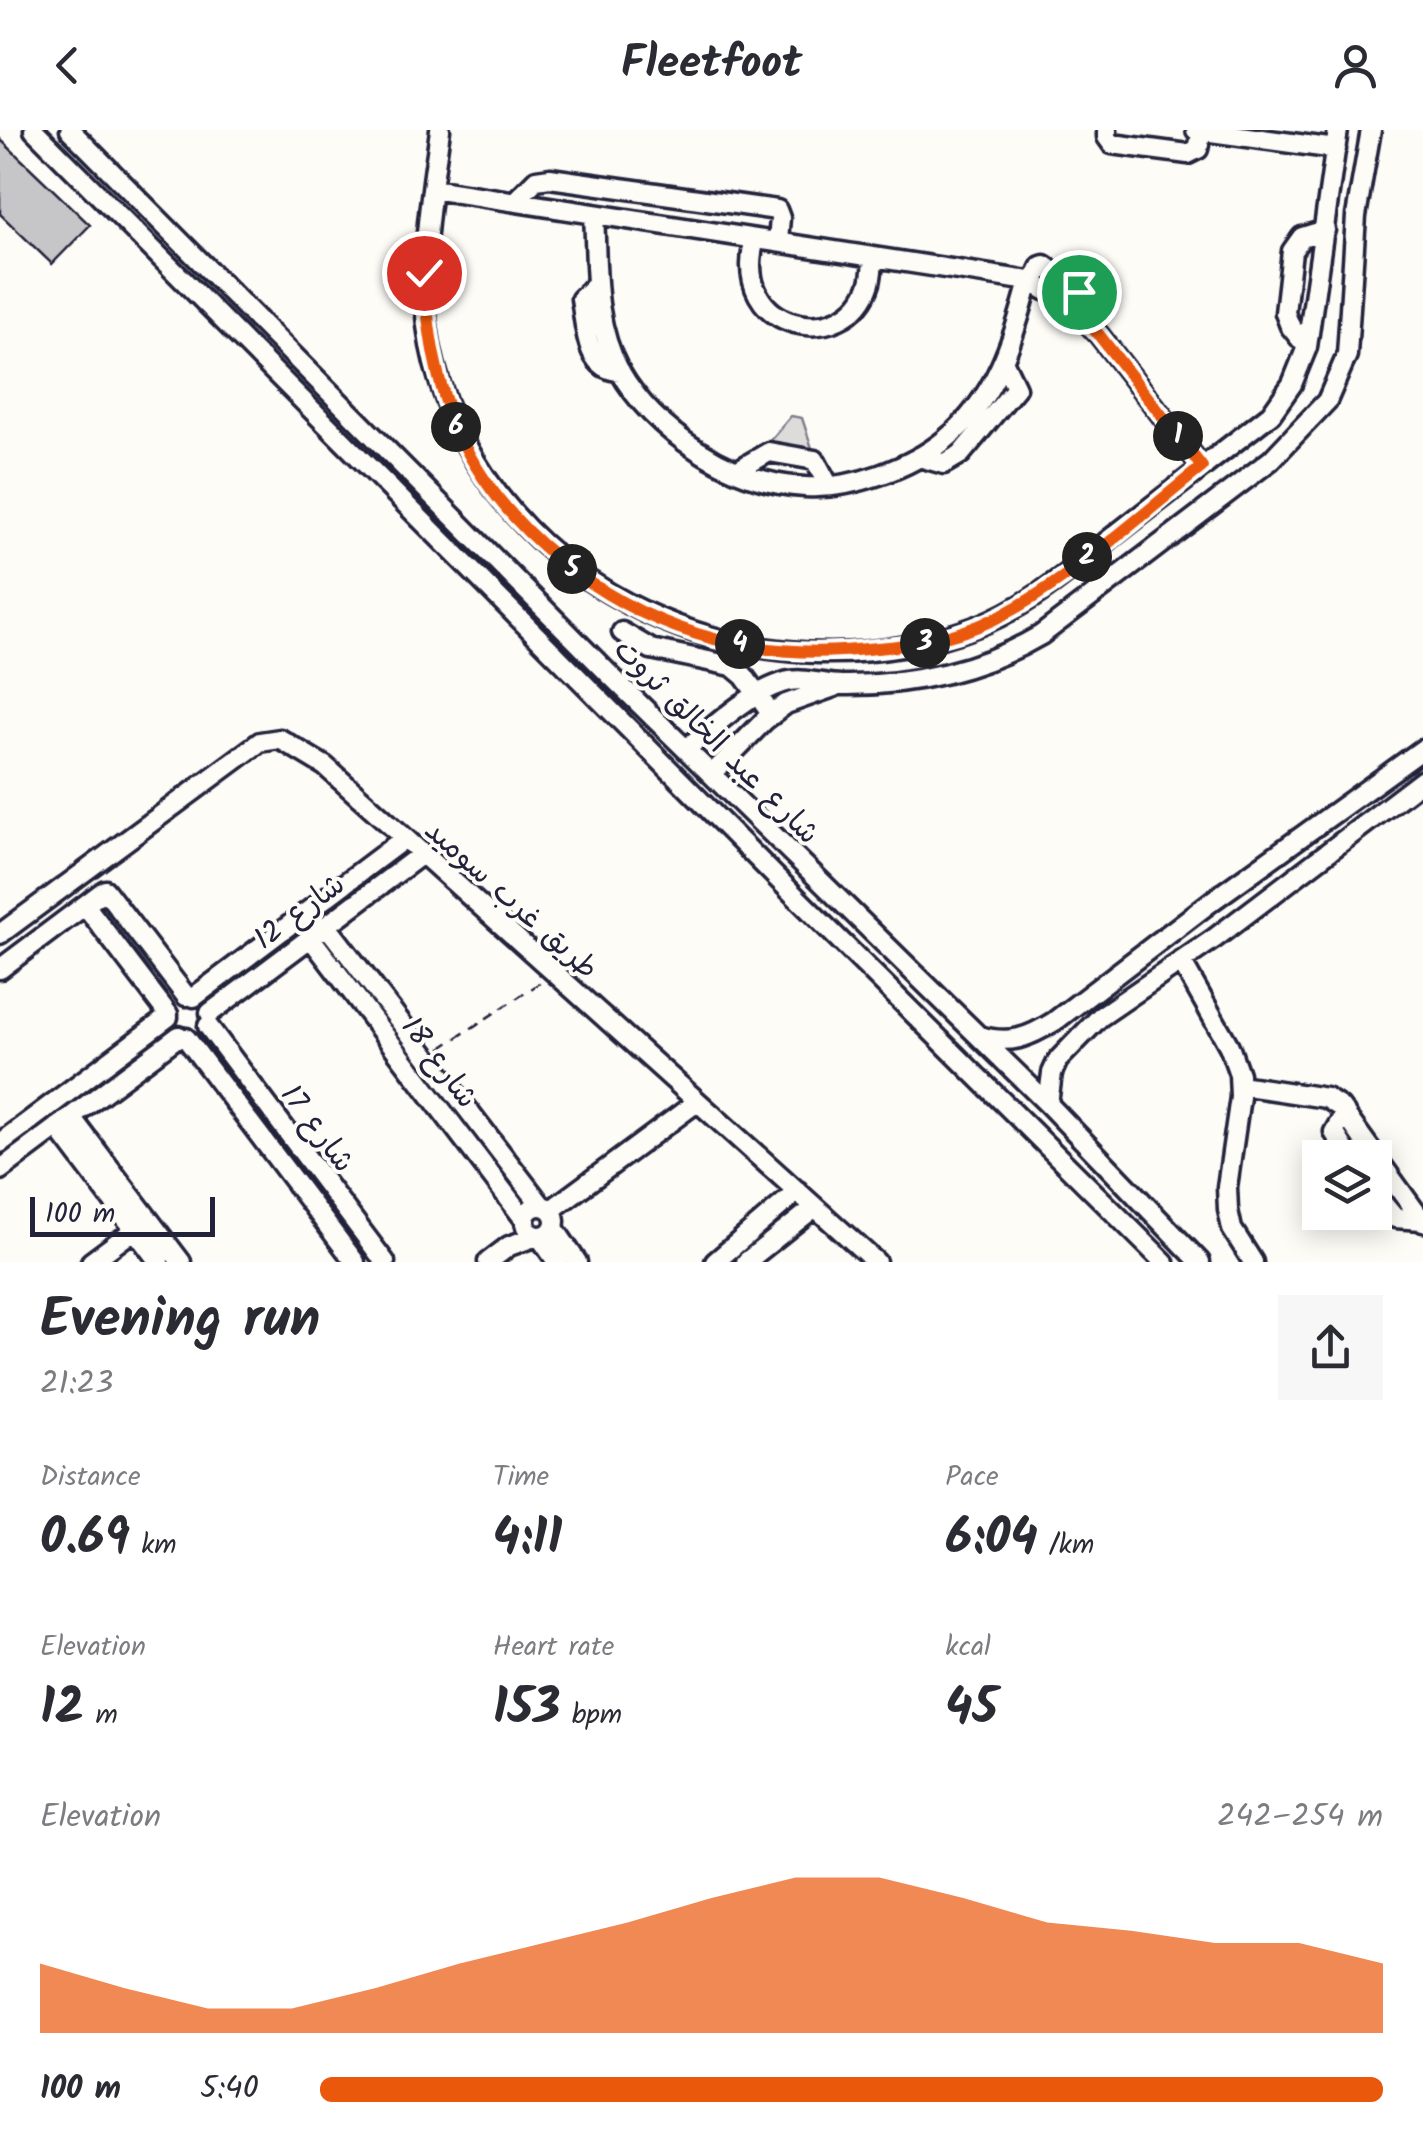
<!DOCTYPE html>
<html lang="en">
<head>
<meta charset="utf-8">
<style>
	body { margin:0; font-family:Kalam,"Playpen Sans Arabic",sans-serif; background:#f7f7f7; color:#2b2b33; height:100vh; display:flex; flex-direction:column; font-size:38px; white-space:nowrap }
	* { box-sizing:border-box; margin:0 }
	p { font-size:32px; color:#7c7c81 }
	.icon { flex:none; width:55px; height:55px; fill:none; stroke:currentColor; stroke-width:2; stroke-linecap:round; stroke-linejoin:round }
	.map { position:relative; height:1132px; overflow:hidden }
	.side { display:flex; flex-direction:column; background:#fff; flex:1 }
	.side>* { flex:none }
	.buttons { position:absolute; left:1302px; top:1010px; display:grid; gap:20px }
	.buttons a { display:grid; place-items:center; width:90px; height:90px; border-radius:0px; background:#fff; box-shadow:0 5px 25px #0003; font-size:50px }
	.scale { position:absolute; left:30px; bottom:25px; width:185px; box-sizing:border-box; padding-left:10px; border:5px solid #22223b; border-top:0; font-size:28px; line-height:35px; white-space:nowrap; color:#22223b; -webkit-text-stroke:8px #fdfcf7; paint-order:stroke }
	.pin { position:absolute; display:grid; place-items:center; width:85px; height:85px; color:#fff; margin:-42px; border:5px solid #fff; border-radius:50%; box-shadow:0 2px 10px #0007 }
	.km { position:absolute; width:50px; height:50px; margin:-25px; border-radius:50%; background:#222; color:#fff; font-size:28px; line-height:50px; text-align:center }
	.round { display:grid; place-items:center; flex:none; width:105px; height:105px; border-radius:0px; background:#f7f7f7 }
	.overview { display:flex; align-items:center; justify-content:space-between; height:170px; padding:0 40px }
	h1 { font-size:55px; font-weight:700; line-height:75px }
	.metrics { display:grid; grid-template-columns:repeat(3,1fr); gap:15px; height:170px; padding:10px 40px }
	.metrics div { display:grid; align-content:center }
	.metrics b { font-size:50px; font-weight:700 }
	.metrics small { font-size:28px; font-weight:400 }
	.metrics p { font-size:28px }
	.chart { height:280px; padding:20px 40px }
	.chart p { display:flex; justify-content:space-between }
	.chart svg { width:100%; height:180px; margin-top:10px; fill:#ea580c; opacity:.7 }
	ul { padding:0 40px; list-style:none; font-size:32px }
	li { display:grid; grid-template-columns:160px 120px 1fr; align-items:center; height:75px }
	li i { height:25px; border-radius:12px; background:#ea580c }
	header { display:flex; justify-content:space-between; align-items:center; height:130px; padding:0 40px; background:#fff; font-size:45px; font-weight:700 }
	.map>svg:first-child { display:block }
	.green { fill:#dddcdb; stroke:#807f8b; stroke-width:2.5 }
	.building { fill:#c6c6c8; stroke:#22223b; stroke-width:2.5 }
	.lines { fill:none; stroke-linecap:round; stroke-linejoin:round }
	.minor-casing { stroke:#22223b; stroke-width:25 }
	.path { stroke:#22223b; stroke-width:2.5; stroke-dasharray:10 8; stroke-linecap:butt }
	.minor { stroke:#fdfcf7; stroke-width:18 }
	.route-casing { stroke:#fff; stroke-width:20 }
	.route { stroke:#ea580c; stroke-width:12 }
	.labels { text-anchor:middle; stroke-width:8; stroke-linejoin:round; paint-order:stroke }
	.street-label { font-size:30px; fill:#22223b; stroke:#fdfcf7 }
</style>
</head>
<body>
<header><svg class="icon" aria-label="back" viewBox="0 0 24 24"><path d="M15 5l-7 7 7 7"/></svg>Fleetfoot<svg class="icon" aria-label="person" viewBox="0 0 24 24"><circle cx="12" cy="8" r="4"/><path d="M4 21q1-7 8-7t8 7"/></svg></header>
<div class="map">
<svg width="1423" height="1132" viewBox="0 0 1423 1132">
	<rect width="100%" height="100%" fill="#fdfcf7"/>
	<filter id="ink" filterUnits="userSpaceOnUse"><feTurbulence type="fractalNoise" baseFrequency=".01" numOctaves="2"/><feDisplacementMap in="SourceGraphic" scale="20" xChannelSelector="R" yChannelSelector="G"/><feConvolveMatrix kernelMatrix="1 2 1 2 8 2 1 2 1" color-interpolation-filters="sRGB"/></filter>
	<g filter="url(#ink)">
		<!-- green -->
		<path class="green" d="M791 286 802 288 813 321 769 312Z"/>
		<!-- building -->
		<path class="building" d="M0 9 90 95 52 134 0 84Z"/>
		<g class="lines">
			<defs>
				<path id="minor" d="M34 0 774 745 1164 1132
					M70 0 611 546 1048 974 1200 1132
					M440 0C430 77 414 156 434 233 495 465 758 579 978 496 1030 476 1072 439 1115 405 1167 365 1219 324 1271 284L1292 254 1307 217 1338 0
					M1107 0V7L1112 14 1188 24 1198 19 1202 1
					M1196 0 1336 19
					M432 59 1029 151 1071 175 1099 205 1202 337
					M516 70 536 50 550 48 777 80 780 88 778 111
					M594 84C597 138 593 191 619 240 654 302 733 354 805 357 850 360 911 338 946 309 995 270 1014 209 1029 151
					M755 109C728 203 848 224 870 153 872 146 872 137 874 129
					M1033 153 1041 136 1044 135 1078 159 1071 175
					M595 155 581 169C586 196 585 240 620 241
					M1307 217 1290 196 1285 183 1292 121 1302 107 1325 100
					M919 327 944 334 961 324 1016 258 1004 233
					M738 340 769 322 815 330 829 356
					M622 502 651 519 732 536 744 546 772 585
					M687 618C716 595 746 565 782 553 802 546 822 555 842 555 911 556 982 540 1041 505L1271 330 1327 271 1347 225 1356 86 1371 0
					M713 643 765 590 786 574 834 557
					M85 775 168 884
					M326 795 542 1076
					M0 804 260 612 280 609 325 636 876 1132
					M310 807 525 1090
					M1181 831 1229 916 1239 944 1240 967 1227 1057 1228 1080 1232 1099 1253 1132
					M0 839 105 760 186 866
					M194 867 405 708
					M210 883 422 724
					M208 896 385 1132
					M979 906C1010 915 1028 908 1055 891L1212 771 1423 619
					M186 908 355 1132
					M1240 955 1326 968 1340 977 1423 1092
					M1048 974 1052 943 1058 930 1100 887 1215 808 1423 650
					M1345 983 1334 1002 1350 1028
					M71 987 181 1132
					M57 997 159 1132
					M0 1013 168 887
					M0 1040 179 906
					M1375 1064 1395 1088 1421 1090
					M525 1091a15 15 0 1 1 30 0a15 15 0 1 1-30 0Z
					M551 1080 697 972
					M554 1098 577 1132
					M539 1106 557 1132
					M91 1132 134 1100
					M488 1132 509 1116 537 1106
					M715 1132 798 1061
					M746 1132 815 1077"/>
			</defs>
			<!-- minor casing -->
			<use href="#minor" class="minor-casing"/>
			<!-- path -->
			<path class="path" d="M441 918 543 851"/>
			<!-- minor -->
			<use href="#minor" class="minor"/>
		</g>
	</g>
	<g class="lines" filter="url(#ink)">
		<defs>
			<path id="route" d="M424 143C428 199 435 253 459 305 504 400 598 473 697 504 754 522 818 525 877 518 913 515 947 509 981 495 1057 463 1136 389 1202 337L1099 205 1070 175 1079 162"/>
		</defs>
		<!-- route casing -->
		<use href="#route" class="route-casing"/>
		<!-- route -->
		<use href="#route" class="route"/>
	</g>
	<g class="labels">
		<!-- street labels -->
		<g class="street-label">
			<text transform="translate(717 611) rotate(45)" y="10">شارع عبد الخالق ثروت</text>
			<text transform="translate(512 769) rotate(42)" y="10">طريق غرب سوميد</text>
			<text transform="translate(299 781) rotate(-37)" y="10">شارع 12</text>
			<text transform="translate(440 932) rotate(53)" y="10">شارع 18</text>
			<text transform="translate(318 998) rotate(53)" y="10">شارع 17</text>
		</g>
	</g>
</svg>
<div class="buttons">
<a><svg class="icon" aria-label="layers" viewBox="0 0 24 24"><path d="M12 4l9 5-9 5-9-5zM3 14l9 5 9-5"/></svg></a>
</div>
<div class="scale">100 m</div>
<div class="pin" style="left:1079px;top:162px;background:#1e9e55"><svg class="icon" aria-label="arrive" viewBox="0 0 24 24"><path d="M6 21V4h12l-3 4 3 4H6"/></svg></div>
<div class="pin" style="left:424px;top:143px;background:#d93025"><svg class="icon" aria-label="check" viewBox="0 0 24 24"><path d="M5 12l5 5 9-10"/></svg></div>
<b class="km" style="left:1178px;top:306px">1</b>
<b class="km" style="left:1087px;top:427px">2</b>
<b class="km" style="left:925px;top:513px">3</b>
<b class="km" style="left:740px;top:514px">4</b>
<b class="km" style="left:572px;top:439px">5</b>
<b class="km" style="left:456px;top:297px">6</b>
</div>
<section class="side">
<div class="overview"><div><h1>Evening run</h1><p>21:23</p></div><a class="round"><svg class="icon" aria-label="share" viewBox="0 0 24 24"><path d="M12 15V3M7 8l5-5 5 5M5 13v7h14v-7"/></svg></a></div>
<div class="metrics">
<div><p>Distance</p><b>0.69<small> km</small></b></div>
<div><p>Time</p><b>4:11</b></div>
<div><p>Pace</p><b>6:04<small> /km</small></b></div>
</div>
<div class="metrics">
<div><p>Elevation</p><b>12<small> m</small></b></div>
<div><p>Heart rate</p><b>153<small> bpm</small></b></div>
<div><p>kcal</p><b>45</b></div>
</div>
<div class="chart"><p><span>Elevation</span>242–254 m</p>
<svg viewBox="0 0 160 44" preserveAspectRatio="none"><path d="M0 44V27L10 33L20 38L30 38L40 33L50 27L60 22L70 17L80 11L90 6L100 6L110 11L120 17L130 19L140 22L150 22L160 27V44z"/></svg>
</div>
<ul>
<li><b>100 m</b>5:40<i style="width:100%"></i></li>
</ul>
</section>
</body>
</html>
